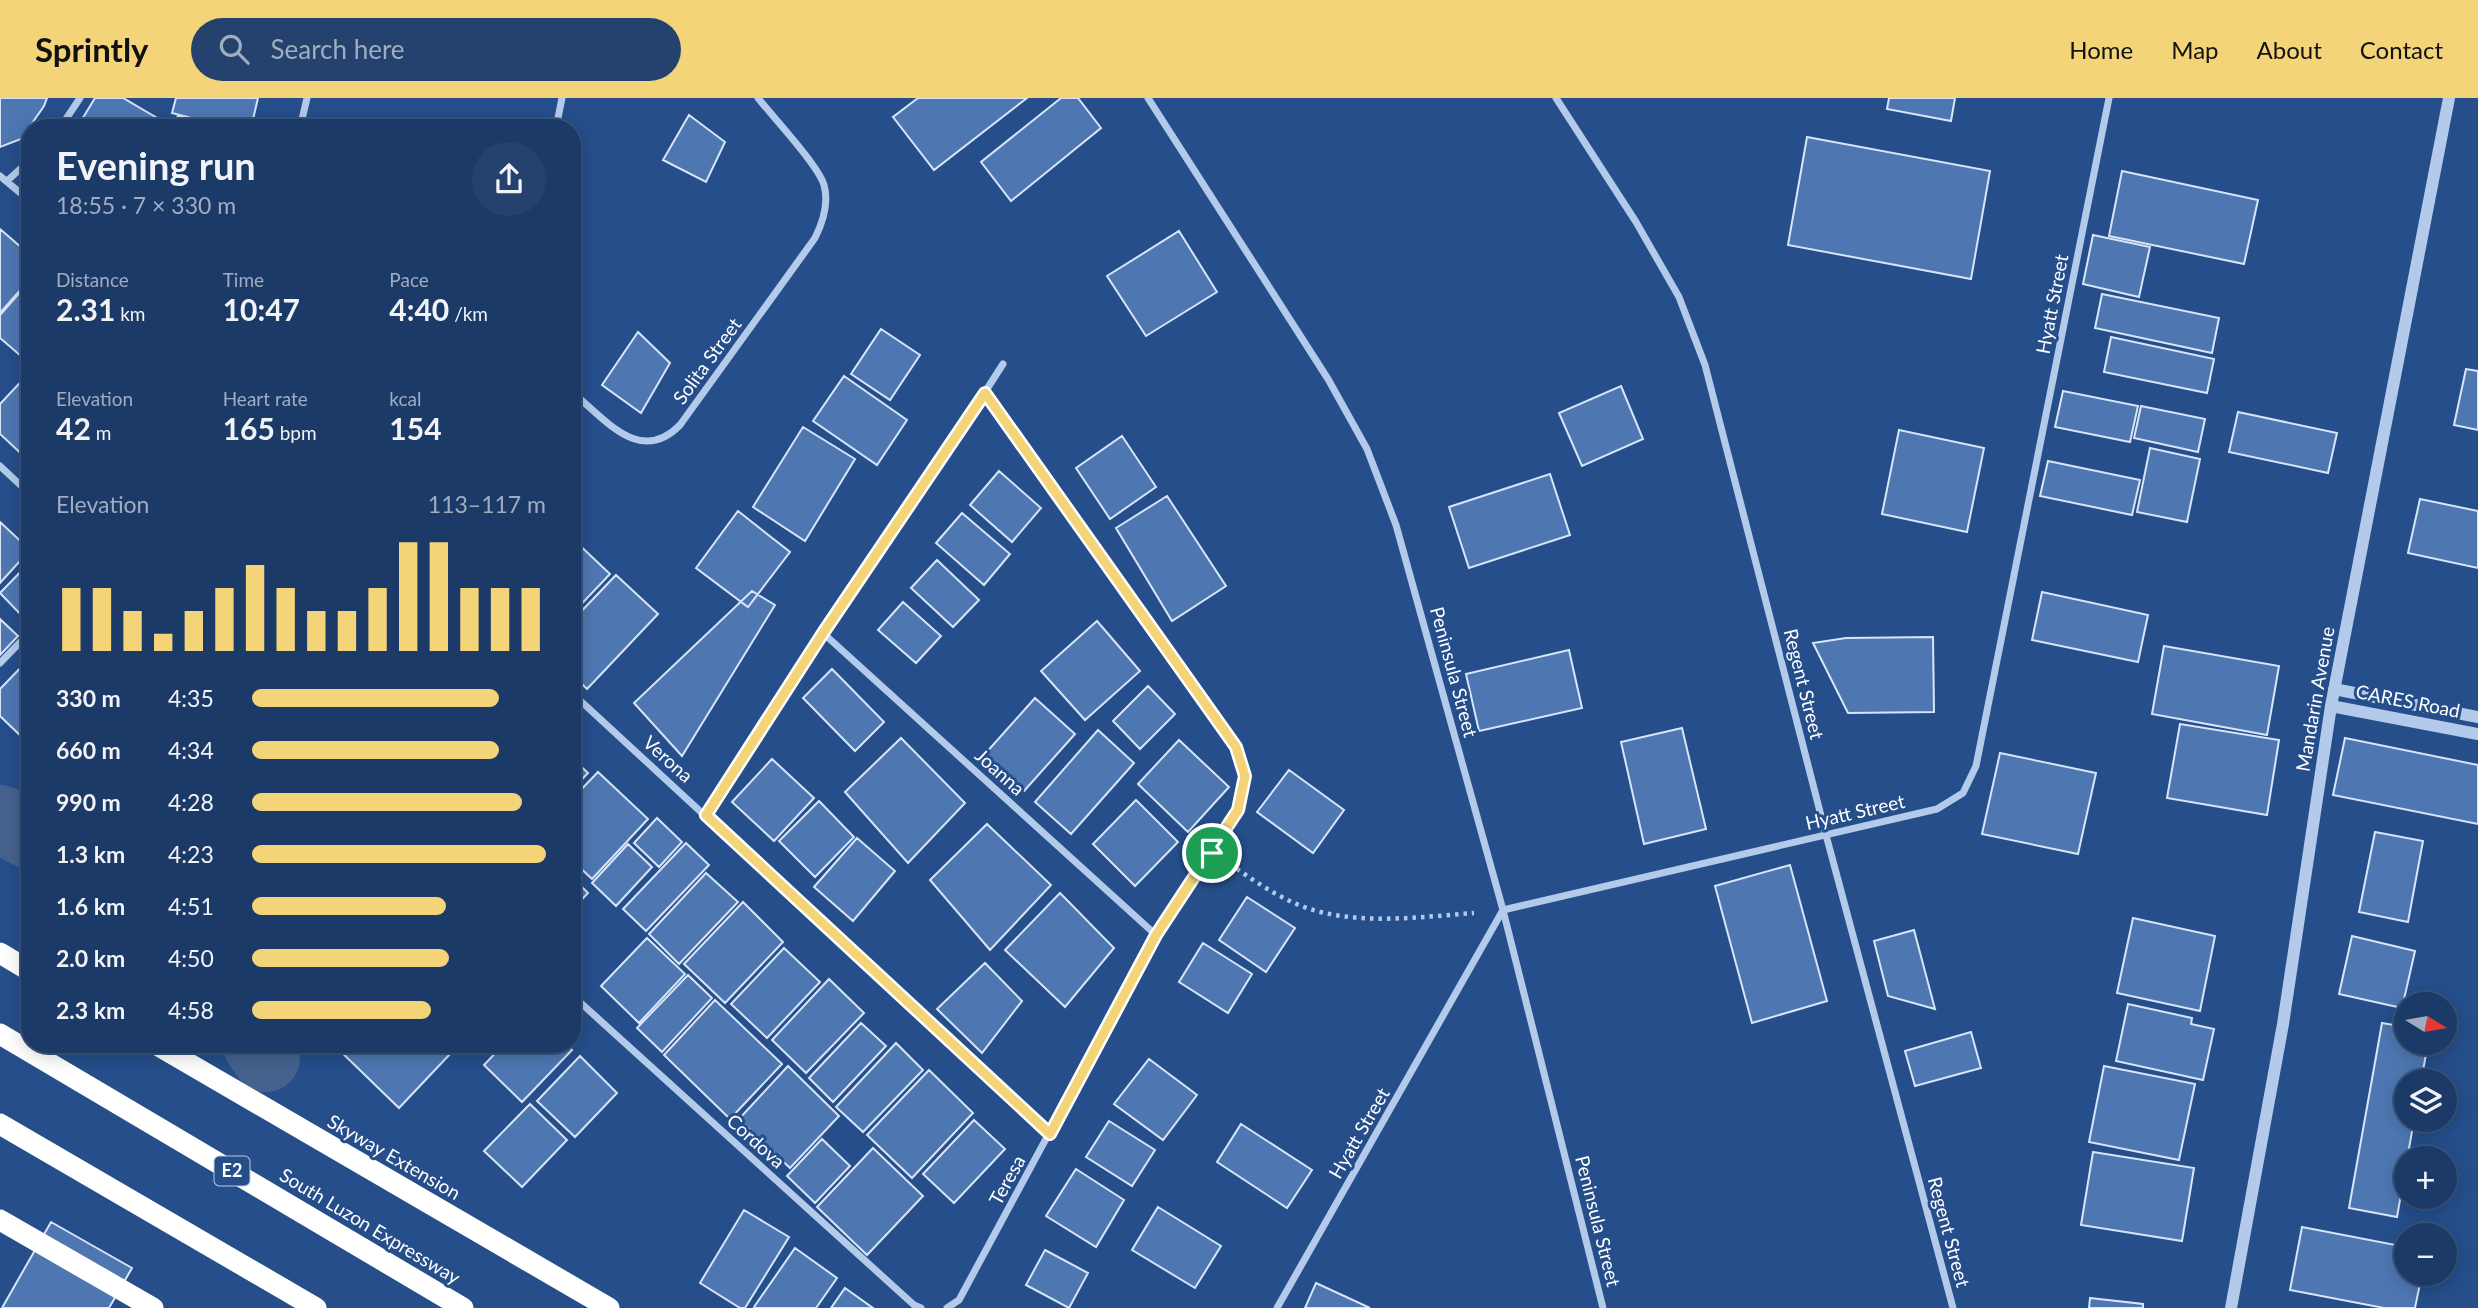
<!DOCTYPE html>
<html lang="en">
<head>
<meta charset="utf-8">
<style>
	body { margin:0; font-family:Lato,sans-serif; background:#25416e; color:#f1f3f6; height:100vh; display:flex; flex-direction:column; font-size:26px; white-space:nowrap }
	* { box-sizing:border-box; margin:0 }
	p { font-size:23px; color:#a0adc0 }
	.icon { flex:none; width:38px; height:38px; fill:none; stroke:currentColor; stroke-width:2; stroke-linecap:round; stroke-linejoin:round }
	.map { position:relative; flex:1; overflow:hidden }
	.side { position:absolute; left:21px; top:21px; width:560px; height:934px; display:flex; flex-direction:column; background:#1c3a68; border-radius:28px; box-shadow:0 4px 18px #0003,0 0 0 2px #3a547c }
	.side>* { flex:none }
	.needle { width:46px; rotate:101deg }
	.buttons { position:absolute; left:2394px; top:894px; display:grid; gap:14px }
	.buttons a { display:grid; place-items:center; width:63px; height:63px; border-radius:50%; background:#1c3a68; box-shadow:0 4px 18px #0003,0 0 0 2px #3a547c; font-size:35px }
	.pin { position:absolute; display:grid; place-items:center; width:60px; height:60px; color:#fff; margin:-30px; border:4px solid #fff; border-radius:50%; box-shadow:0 2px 7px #0007 }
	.round { display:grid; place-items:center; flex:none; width:74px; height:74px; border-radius:37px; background:#25416e }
	.headline { display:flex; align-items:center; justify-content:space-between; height:119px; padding:0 35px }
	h1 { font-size:38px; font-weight:700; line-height:52px }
	.metrics { display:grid; grid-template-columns:repeat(3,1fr); gap:10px; height:119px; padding:7px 35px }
	.metrics div { display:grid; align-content:center }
	.metrics b { font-size:30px; font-weight:700 }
	.metrics small { font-size:19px; font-weight:400 }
	.metrics p { font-size:19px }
	.chart { height:196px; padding:14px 35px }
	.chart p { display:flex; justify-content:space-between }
	.chart svg { width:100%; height:126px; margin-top:7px; stroke:#f3d478; stroke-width:6 }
	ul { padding:0 35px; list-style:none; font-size:23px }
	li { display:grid; grid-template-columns:112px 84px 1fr; align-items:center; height:52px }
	li i { height:18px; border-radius:9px; background:#f3d478 }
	header { display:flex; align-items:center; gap:42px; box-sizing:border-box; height:98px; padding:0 35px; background:#f3d478; color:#111 }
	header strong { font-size:33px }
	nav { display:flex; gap:38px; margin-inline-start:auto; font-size:24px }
	.search { width:490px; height:63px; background:#25416e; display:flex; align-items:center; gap:18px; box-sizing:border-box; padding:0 24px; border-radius:38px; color:#a0adc0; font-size:26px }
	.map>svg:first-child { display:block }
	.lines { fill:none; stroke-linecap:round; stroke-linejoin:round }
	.river { stroke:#45628e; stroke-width:68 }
	.building { fill:#4e77b2; stroke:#d8e5f8; stroke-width:2 }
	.path { stroke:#b3caea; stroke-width:4.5; stroke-dasharray:3.5 5; stroke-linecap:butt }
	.minor { stroke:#b3caea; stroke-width:7 }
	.tertiary { stroke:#b3caea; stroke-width:12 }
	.motorway { stroke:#fff; stroke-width:21 }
	.route-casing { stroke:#fff; stroke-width:14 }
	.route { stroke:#f3d478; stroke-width:9 }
	.labels { text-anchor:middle; stroke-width:6; stroke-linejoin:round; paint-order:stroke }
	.shield { fill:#254e8b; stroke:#becadc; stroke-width:2 }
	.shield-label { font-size:18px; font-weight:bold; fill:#fff }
	.street-label { font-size:19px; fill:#fff; stroke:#254e8b }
</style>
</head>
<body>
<header>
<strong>Sprintly</strong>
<div class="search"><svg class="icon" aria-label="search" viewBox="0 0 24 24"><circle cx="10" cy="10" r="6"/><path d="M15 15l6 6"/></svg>Search here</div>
<nav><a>Home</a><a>Map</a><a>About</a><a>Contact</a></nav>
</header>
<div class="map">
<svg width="2478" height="1210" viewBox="0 0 2478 1210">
	<rect width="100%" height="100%" fill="#254e8b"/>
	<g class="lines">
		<!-- river -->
		<path class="river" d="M0 721 30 737
			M257 947 266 960"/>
	</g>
	<!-- building -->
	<path class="building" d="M0 0H47L44 8 21 41 0 49Z
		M95 0H123L159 21 154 30H81L78 28Z
		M176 0H258L251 30H230L172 15Z
		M918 0H1027L934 72 893 19Z
		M1061 0H1078L1101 30 1011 103 981 64Z
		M1889 0H1955L1951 23 1887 11Z
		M179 17 195 30H169Z
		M689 17 725 44 706 84 663 62Z
		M1807 39 1990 73 1971 181 1788 147Z
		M2122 73 2258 102 2244 166 2109 138Z
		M0 131 30 157V181L0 215Z
		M1179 133 1217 194 1146 238 1107 178Z
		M2093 137 2150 149 2139 199 2083 186Z
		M30 183V264L29 265 0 240V217Z
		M2102 196 2219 220 2212 255 2095 230Z
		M881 231 920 257 890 302 851 276Z
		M638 234 670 265 641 315 602 287Z
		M2111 239 2214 261 2207 295 2104 274Z
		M2466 271 2478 273V332L2454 327Z
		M30 274V358L27 361 0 336V306Z
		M844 278 907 322 877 367 813 323Z
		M1621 288 1643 341 1582 368 1559 315Z
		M2063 293 2138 308 2130 344 2055 329Z
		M2141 308 2205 321 2198 354 2134 340Z
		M2238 314 2337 335 2328 375 2229 354Z
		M803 329 855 361 805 443 753 409Z
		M1899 332 1984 350 1967 434 1882 416Z
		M1122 338 1156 389 1110 421 1076 370Z
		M2150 350 2200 361 2187 424 2137 414Z
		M2048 363 2140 382 2132 417 2040 398Z
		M999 373 1041 410 1012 444 970 407Z
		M1550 376 1570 437 1469 470 1449 409Z
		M1167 398 1226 488 1172 523 1116 430Z
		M2420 401 2478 413V470L2408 455Z
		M738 413 790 454 748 509 696 470Z
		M962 415 1010 456 984 487 936 445Z
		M0 424 30 452 0 485Z
		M572 440 610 476 572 516Z
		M937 462 979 502 953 529 911 490Z
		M30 464V513L23 519 0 495Z
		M616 477 658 516 587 591 572 576V523Z
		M752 493 775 507 682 658 634 605Z
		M2042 494 2148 517 2138 564 2032 542Z
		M903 504 941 538 916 565 878 532Z
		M0 521 18 538 0 557Z
		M1097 523 1140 573 1085 622 1041 573Z
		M1933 539 1934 614 1848 615 1813 545 1846 540Z
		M2164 548 2279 568 2267 637 2152 616Z
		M1569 552 1582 610 1479 633 1466 576Z
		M29 561 30 635 24 641 0 618V591Z
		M832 571 884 624 855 653 803 600Z
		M1148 588 1175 616 1140 651 1113 623Z
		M1035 600 1075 636 1024 693 984 657Z
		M2180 626 2279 642 2267 717 2167 700Z
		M1682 630 1706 731 1644 746 1621 644Z
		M1098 632 1134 665 1071 736 1035 704Z
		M901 640 965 705 908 765 845 694Z
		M2345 640 2478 667V726L2333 697Z
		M1179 642 1229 689 1188 734 1138 686Z
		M2000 655 2096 675 2078 756 1982 736Z
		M572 660 588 675 572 692Z
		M772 661 814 700 774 743 732 704Z
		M1289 672 1344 712 1313 755 1257 714Z
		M598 674 648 721 592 781 572 762V701Z
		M1136 702 1178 744 1135 788 1093 746Z
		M819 703 854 739 815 779 779 743Z
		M657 720 682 744 659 769 634 745Z
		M987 726 1051 787 990 852 930 782Z
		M2375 734 2423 743 2408 824 2359 814Z
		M857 740 895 773 853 823 814 789Z
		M686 745 709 767 646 833 623 811Z
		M628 746 652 769 616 808 592 785Z
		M1790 767 1827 903 1752 925 1715 788Z
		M706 775 738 804 679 866 649 836Z
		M572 779 588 795 572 812Z
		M1060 795 1114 850 1065 909 1005 852Z
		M1247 799 1295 830 1266 874 1219 842Z
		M743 804 783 844 725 905 684 866Z
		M2133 820 2215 838 2200 913 2117 895Z
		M1914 832 1935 911 1888 898 1874 843Z
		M2352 838 2415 853 2402 910 2339 896Z
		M647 840 685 876 639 925 601 888Z
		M1203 845 1252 876 1228 915 1179 884Z
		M784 850 820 884 767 940 731 906Z
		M985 865 1022 903 982 955 937 911Z
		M688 877 712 900 662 954 637 930Z
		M829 881 864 915 806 975 772 942Z
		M715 902 782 966 730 1021 664 957Z
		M2128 906 2192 920 2191 926 2214 931 2203 982 2116 963Z
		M861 925 886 948 833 1004 809 980Z
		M2382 925 2406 929V945H2428L2421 984H2406V1022H2414L2397 1119 2349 1110Z
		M1971 934 1981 970 1915 988 1905 953Z
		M896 945 923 972 863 1034 836 1009Z
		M334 947H442L451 955 399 1010Z
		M503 947H567L572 952 522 1004 484 967Z
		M580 958 617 995 575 1039 537 1003Z
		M1149 961 1197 997 1163 1042 1114 1006Z
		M788 968 839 1018 790 1070 739 1021Z
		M2104 968 2195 986 2179 1062 2089 1044Z
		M929 972 973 1015 912 1080 867 1037Z
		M530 1006 567 1042 522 1089 484 1053Z
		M974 1022 1005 1051 954 1105 923 1076Z
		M1109 1023 1155 1052 1132 1088 1086 1059Z
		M1241 1026 1312 1072 1287 1110 1217 1064Z
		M822 1041 850 1068 815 1105 787 1078Z
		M873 1050 923 1098 867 1157 817 1109Z
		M2093 1054 2194 1070 2182 1143 2081 1127Z
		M1076 1071 1124 1102 1096 1149 1046 1118Z
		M1158 1109 1221 1148 1195 1190 1132 1152Z
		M744 1112 789 1139 745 1210H740L700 1185Z
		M51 1124 132 1170 109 1210H2Z
		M2302 1129 2406 1149V1176H2422L2415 1210H2384L2290 1192Z
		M795 1150 837 1180 816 1210H756L754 1209Z
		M1045 1152 1088 1175 1069 1210 1026 1187Z
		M1316 1185 1370 1210H1305Z
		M845 1190 873 1210H831Z
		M2090 1200 2143 1206V1210H2089Z"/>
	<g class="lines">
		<!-- path -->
		<path class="path" d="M1230 766C1253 782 1277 799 1304 809 1357 828 1419 819 1474 815"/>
		<!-- minor -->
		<path class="minor" d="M1148 0 1328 281 1367 351 1396 427 1503 812 1603 1210
			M1556 0 1636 124 1679 199 1705 267 1826 737 1953 1210
			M60 30 80 0
			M300 30 307 0
			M556 30 562 0
			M0 78 30 103
			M7 83 30 62
			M572 294C605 321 640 368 680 327L815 140C823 124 829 105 824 87 818 67 773 19 758 0
			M0 368 30 396
			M823 535 1156 837
			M0 565 30 534
			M572 595 1050 1036
			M706 717 823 535 985 294
			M572 897 914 1207 921 1210
			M947 1210 959 1202 1156 837 1238 712 1246 678 1236 649 985 294 1003 266
			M1277 1210 1503 812 1937 711 1963 695 1976 668 2109 0"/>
		<!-- tertiary -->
		<path class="tertiary" d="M2334 591 2478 619
			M2331 608 2478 636
			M2231 1210 2283 926 2331 608 2449 0"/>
		<!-- motorway -->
		<path class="motorway" d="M0 855 30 873
			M0 936 463 1210
			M157 947 609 1210
			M0 1026 316 1210
			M0 1122 153 1210"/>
	</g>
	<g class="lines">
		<defs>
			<path id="route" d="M985 295 1236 649 1245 678 1238 712 1156 837 1050 1036 706 717 823 535Z"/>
		</defs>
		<!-- route casing -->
		<use href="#route" class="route-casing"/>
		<!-- route -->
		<use href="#route" class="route"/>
	</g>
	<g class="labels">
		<!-- shield labels -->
		<rect class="shield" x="214.5" y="1058.5" width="35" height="29" rx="5"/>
		<g class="shield-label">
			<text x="232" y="1079">E2</text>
		</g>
		<!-- street labels -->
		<g class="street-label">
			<text transform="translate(2052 206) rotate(-79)" y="7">Hyatt Street</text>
			<text transform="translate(707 263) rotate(-54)" y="7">Solita Street</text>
			<text transform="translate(1454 574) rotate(75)" y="7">Peninsula Street</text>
			<text transform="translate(1804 586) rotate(76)" y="7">Regent Street</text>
			<text transform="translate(2315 601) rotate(-80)" y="7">Mandarin Avenue</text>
			<text transform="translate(2408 603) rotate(11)" y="7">CARES Road</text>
			<text transform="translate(668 661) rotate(42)" y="7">Verona</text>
			<text transform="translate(1000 674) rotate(42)" y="7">Joanna</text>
			<text transform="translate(1855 714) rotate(-13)" y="7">Hyatt Street</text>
			<text transform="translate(1359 1035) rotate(-60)" y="7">Hyatt Street</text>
			<text transform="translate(756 1043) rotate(42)" y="7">Cordova</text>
			<text transform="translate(394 1059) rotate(30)" y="7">Skyway Extension</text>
			<text transform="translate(1007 1082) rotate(-61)" y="7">Teresa</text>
			<text transform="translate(1598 1123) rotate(76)" y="7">Peninsula Street</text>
			<text transform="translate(370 1128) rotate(31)" y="7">South Luzon Expressway</text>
			<text transform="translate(1949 1134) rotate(75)" y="7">Regent Street</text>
		</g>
	</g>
</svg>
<div class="buttons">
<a><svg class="needle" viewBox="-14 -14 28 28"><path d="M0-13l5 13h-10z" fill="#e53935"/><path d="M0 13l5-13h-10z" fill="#a0adc0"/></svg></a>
<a><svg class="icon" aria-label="layers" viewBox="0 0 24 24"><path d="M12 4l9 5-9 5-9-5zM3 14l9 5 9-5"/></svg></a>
<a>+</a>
<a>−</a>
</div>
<div class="pin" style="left:1212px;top:755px;background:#1e9e55"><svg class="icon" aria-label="arrive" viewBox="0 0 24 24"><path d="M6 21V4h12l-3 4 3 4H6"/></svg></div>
<section class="side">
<div class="headline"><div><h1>Evening run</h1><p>18:55 · 7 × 330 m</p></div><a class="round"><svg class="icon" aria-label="share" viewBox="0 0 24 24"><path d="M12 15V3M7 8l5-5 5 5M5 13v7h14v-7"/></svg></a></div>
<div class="metrics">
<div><p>Distance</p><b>2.31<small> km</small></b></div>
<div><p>Time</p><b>10:47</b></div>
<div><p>Pace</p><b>4:40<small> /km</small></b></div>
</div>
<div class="metrics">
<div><p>Elevation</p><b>42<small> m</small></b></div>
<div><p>Heart rate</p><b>165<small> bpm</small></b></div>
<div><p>kcal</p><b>154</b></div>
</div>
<div class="chart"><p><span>Elevation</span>113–117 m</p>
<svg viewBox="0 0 160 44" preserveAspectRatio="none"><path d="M5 44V22M15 44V22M25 44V30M35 44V38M45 44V30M55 44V22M65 44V14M75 44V22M85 44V30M95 44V30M105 44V22M115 44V6M125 44V6M135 44V22M145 44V22M155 44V22"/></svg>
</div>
<ul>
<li><b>330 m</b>4:35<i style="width:84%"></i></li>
<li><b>660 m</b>4:34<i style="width:84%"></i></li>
<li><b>990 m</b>4:28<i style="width:92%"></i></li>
<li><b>1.3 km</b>4:23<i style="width:100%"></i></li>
<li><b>1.6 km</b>4:51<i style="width:66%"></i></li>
<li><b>2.0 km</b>4:50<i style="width:67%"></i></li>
<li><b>2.3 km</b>4:58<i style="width:61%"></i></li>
</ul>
</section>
</div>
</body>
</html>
